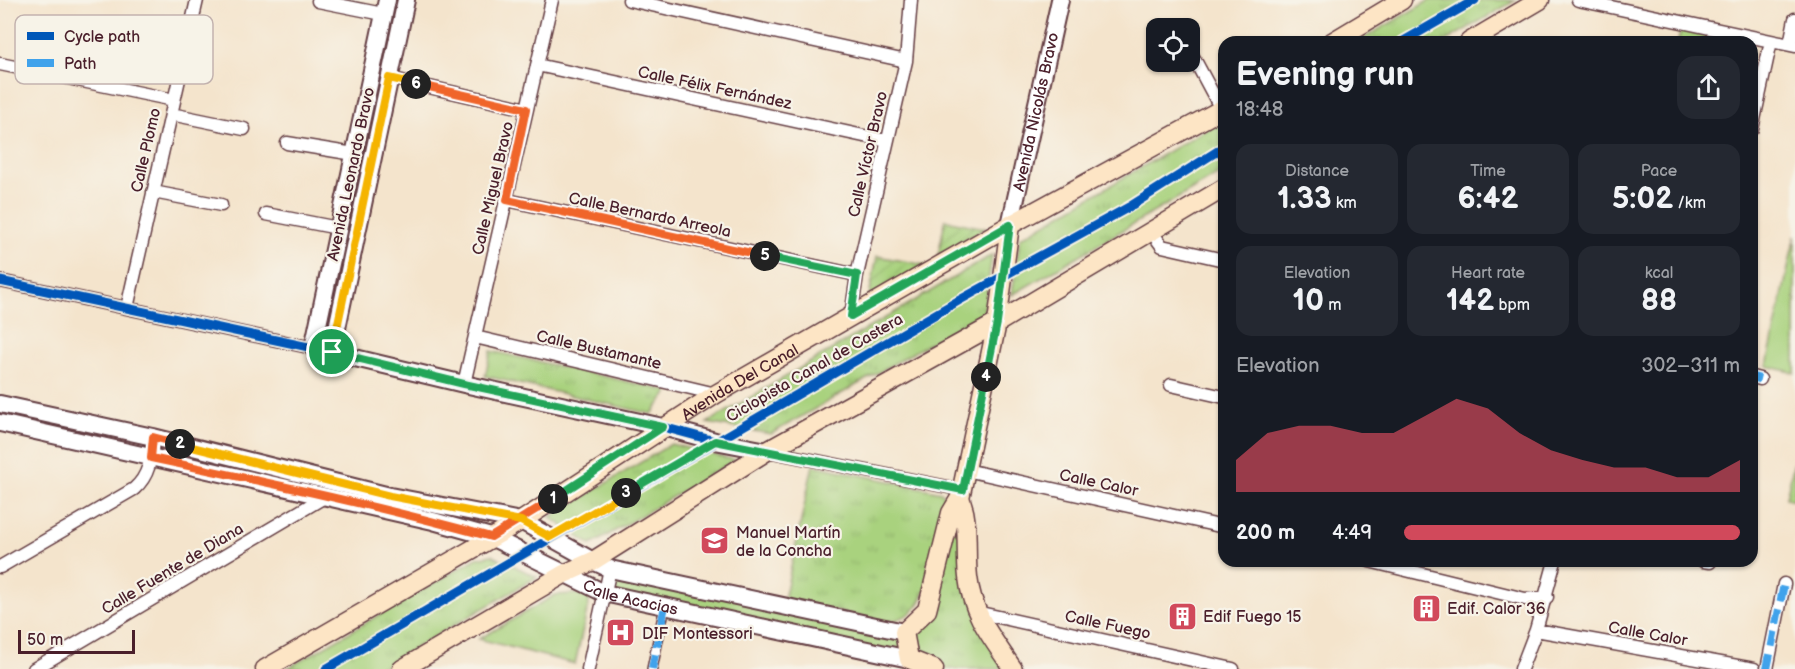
<!DOCTYPE html>
<html lang="en">
<head>
<meta charset="utf-8">
<style>
	body { margin:0; font-family:"Balsamiq Sans",sans-serif; background:#242831; color:#f1f3f6; height:100vh; display:flex; flex-direction:column; font-size:22px; white-space:nowrap }
	* { box-sizing:border-box; margin:0 }
	p { font-size:20px; color:#9ea1a6 }
	.icon { flex:none; width:33px; height:33px; fill:none; stroke:currentColor; stroke-width:2; stroke-linecap:round; stroke-linejoin:round }
	.map { position:relative; flex:1; overflow:hidden }
	.panel { position:absolute; left:1218px; top:36px; width:540px; height:531px; display:flex; flex-direction:column; background:#171b24; border-radius:18px; box-shadow:0 2px 4px #0004 }
	.panel>* { flex:none }
	.buttons { position:absolute; left:1146px; top:18px; display:grid; gap:12px }
	.buttons a { display:grid; place-items:center; width:54px; height:54px; border-radius:12px; background:#171b24; box-shadow:0 2px 4px #0004; font-size:30px }
	.scale { position:absolute; left:18px; bottom:15px; width:117px; box-sizing:border-box; padding-left:6px; border:3px solid #4a1f2b; border-top:0; font-size:16px; line-height:21px; white-space:nowrap; color:#4a1f2b; -webkit-text-stroke:4px #f7f3e8; paint-order:stroke }
	.pin { position:absolute; display:grid; place-items:center; width:51px; height:51px; color:#fff; margin:-26px; border:3px solid #fff; border-radius:50%; box-shadow:0 2px 6px #0007 }
	.km { position:absolute; width:30px; height:30px; margin:-15px; border-radius:50%; background:#222; color:#fff; font-size:16px; line-height:30px; text-align:center }
	.round { display:grid; place-items:center; flex:none; width:63px; height:63px; border-radius:18px; background:#242831 }
	.overview { display:flex; align-items:center; justify-content:space-between; height:102px; padding:0 18px }
	h1 { font-size:33px; font-weight:600; line-height:45px }
	.metrics { display:grid; grid-template-columns:repeat(3,1fr); gap:9px; height:102px; padding:6px 18px }
	.metrics div { display:grid; align-content:center; border-radius:15px; background:#242831; text-align:center }
	.metrics b { font-size:30px; font-weight:600 }
	.metrics small { font-size:16px; font-weight:400 }
	.metrics p { font-size:16px }
	.chart { height:168px; padding:12px 18px }
	.chart p { display:flex; justify-content:space-between }
	.chart svg { width:100%; height:108px; margin-top:6px; fill:#d1495b; opacity:.7 }
	ul { padding:0 18px; list-style:none; font-size:20px }
	li { display:grid; grid-template-columns:96px 72px 1fr; align-items:center; height:45px }
	li i { height:15px; border-radius:8px; background:#d1495b }
	.map>svg:first-child { display:block }
	.grass { fill:#a9d27e; stroke:#7a7854; stroke-width:1.5 }
	.park { fill:url(#park-tufts); stroke:#7a7854; stroke-width:1.5 }
	.garden { fill:url(#garden-furrows); stroke:#7a7854; stroke-width:1.5 }
	.lines { fill:none; stroke-linecap:round; stroke-linejoin:round }
	.pedestrian-casing { stroke:#643d43; stroke-width:12 }
	.minor-casing { stroke:#643d43; stroke-width:15 }
	.tertiary-casing { stroke:#643d43; stroke-width:20 }
	.secondary-casing { stroke:#643d43; stroke-width:21 }
	.pedestrian { stroke:#fff; stroke-width:9 }
	.minor { stroke:#fff; stroke-width:12 }
	.tertiary { stroke:#fff; stroke-width:16 }
	.secondary { stroke:#fde5c5; stroke-width:18 }
	.quiet { stroke:#40a2eb; stroke-width:8; stroke-dasharray:15 8; stroke-linecap:butt }
	.cycleway-casing { stroke:#f7f3e8; stroke-width:13 }
	.cycleway { stroke:#0057b8; stroke-width:9 }
	.split-1-casing { stroke:#fff; stroke-width:12 }
	.split-2-casing { stroke:#fff; stroke-width:12 }
	.split-3-casing { stroke:#fff; stroke-width:12 }
	.split-4-casing { stroke:#fff; stroke-width:12 }
	.split-5-casing { stroke:#fff; stroke-width:12 }
	.split-6-casing { stroke:#fff; stroke-width:12 }
	.split-7-casing { stroke:#fff; stroke-width:12 }
	.split-1 { stroke:#22a559; stroke-width:8 }
	.split-2 { stroke:#f0652b; stroke-width:8 }
	.split-3 { stroke:#f5b400; stroke-width:8 }
	.split-4 { stroke:#22a559; stroke-width:8 }
	.split-5 { stroke:#22a559; stroke-width:8 }
	.split-6 { stroke:#f0652b; stroke-width:8 }
	.split-7 { stroke:#f5b400; stroke-width:8 }
	.labels { text-anchor:middle; stroke-width:4.5; stroke-linejoin:round; paint-order:stroke }
	.street-label { font-size:16px; fill:#4a1f2b; stroke:#f7f3e8 }
	.poi-label { font-size:16px; fill:#4a1f2b; stroke:#f7f3e8; text-anchor:start }
	.key { fill:#f7f3e8; stroke:#c3b3af; stroke-width:1.5 }
	.key-label { font-size:16px; fill:#4a1f2b }
</style>
</head>
<body>
<div class="map">
<svg width="1795" height="669" viewBox="0 0 1795 669">
	<defs>
		<pattern id="park-tufts" width="24" height="20" patternUnits="userSpaceOnUse" patternTransform="scale(1.5)"><rect width="24" height="20" fill="#a9d27e"/><path d="M3 7l-1-3M5 7V3M7 7l1-3M15 17l-1-3M17 17v-4M19 17l1-3" fill="none" stroke="#93b46d"/></pattern>
		<pattern id="garden-furrows" width="10" height="10" patternUnits="userSpaceOnUse" patternTransform="scale(1.5)"><rect width="10" height="10" fill="#a9d27e"/><path d="M-1 1l2-2M0 10L10 0M9 11l2-2" fill="none" stroke="#93b46d"/></pattern>
	</defs>
	<rect width="100%" height="100%" fill="#f7f3e8"/>
	<filter id="ink" filterUnits="userSpaceOnUse"><feTurbulence type="fractalNoise" baseFrequency=".0167" numOctaves="2"/><feDisplacementMap in="SourceGraphic" scale="12" xChannelSelector="R" yChannelSelector="G"/><feConvolveMatrix kernelMatrix="1 2 1 2 8 2 1 2 1" color-interpolation-filters="sRGB"/></filter>
	<filter id="wash" filterUnits="userSpaceOnUse"><feTurbulence type="fractalNoise" baseFrequency=".008" numOctaves="4" result="noise"/><feDisplacementMap in="SourceGraphic" scale="24" xChannelSelector="R" yChannelSelector="G"/><feGaussianBlur stdDeviation="1.35" result="paint"/><feColorMatrix in="noise" values="0 0 0 0 0 0 0 0 0 0 0 0 0 0 0 0 0 1.4 0 .05"/><feComposite in="paint" operator="in"/></filter>
	<g filter="url(#wash)">
		<rect width="100%" height="100%" fill="#f4e4cc"/>
		<!-- grass -->
		<path class="grass" d="M1682 22 1709 28 1706 42H1678Z
			M1795 236V373L1767 366Z
			M1795 458V500L1786 498Z
			M613 571 901 633 906 657 607 593Z
			M591 593 575 664 479 639 555 595Z"/>
		<!-- park -->
		<path class="park" d="M1430 0H1516L1444 42H1357Z
			M1224 119V171L1012 295 1020 238Z
			M992 255 984 312 771 434 707 423Z
			M491 351 669 391 652 414 485 376Z
			M671 444 735 460 591 545 550 517Z
			M813 465 941 492 945 497C940 525 934 578 920 602 913 615 899 620 885 622L784 600Z
			M960 502 966 581 1006 662 1002 669H936L910 658 907 632 928 611Z
			M492 555 537 577 379 669H286L477 558Z"/>
		<!-- garden -->
		<path class="garden" d="M945 220 985 228 938 256Z
			M877 256 931 266 868 302Z"/>
	</g>
	<g filter="url(#ink)">
		<g class="lines">
			<defs>
				<path id="pedestrian" d="M652 669 665 606"/>
				<path id="minor" d="M629 0 906 61
					M1578 0 1795 46
					M318 1 383 14
					M1790 44 1795 19
					M1190 51 1221 109
					M0 64 174 100
					M537 65 887 141
					M389 78 527 109
					M171 114 244 129
					M1752 129 1771 41
					M287 143 354 154
					M153 192 221 205
					M507 200 857 275
					M266 214 338 228
					M1151 231 1162 246 1224 260
					M0 281 313 348
					M127 308 197 0
					M851 316 857 275 906 61 911 0
					M475 337 716 394
					M1752 377 1760 379
					M464 384 552 0
					M1171 385 1224 397
					M767 451 963 490
					M966 470 1224 527
					M1369 561 1525 599 1547 597
					M1703 561 1710 562
					M0 567 134 489C150 475 151 458 153 437
					M976 612 1233 669
					M1536 630 1754 669
					M34 669 326 496
					M588 669 610 569
					M1521 669 1536 630 1555 561
					M1767 669 1784 584"/>
				<g id="tertiary">
					<path d="M387 0 313 348 464 384 663 427 715 441 767 451"/>
					<path id="s1" d="M1010 225 1060 0"/>
					<path d="M332 352 406 0"/>
					<path d="M0 404 153 437 390 496 521 521 593 561 610 569 904 632"/>
					<path id="s2" d="M0 423 433 521 491 537 604 593 909 659"/>
				</g>
				<g id="secondary">
					<path d="M1332 42 1402 0"/>
					<path d="M1469 42 1540 0"/>
					<path d="M960 498C970 522 965 551 968 577 972 615 993 639 1013 669"/>
					<path id="s3" d="M265 669 521 521 716 394 1010 225 1224 108"/>
					<path d="M402 669 564 574 593 561 767 451 997 323 1224 188"/>
					<path d="M934 669 909 659 904 632 927 610 951 513 960 498 997 323 1010 225"/>
				</g>
			</defs>
			<!-- pedestrian casing -->
			<use href="#pedestrian" class="pedestrian-casing"/>
			<!-- minor casing -->
			<use href="#minor" class="minor-casing"/>
			<!-- tertiary casing -->
			<use href="#tertiary" class="tertiary-casing"/>
			<!-- secondary casing -->
			<use href="#secondary" class="secondary-casing"/>
			<!-- pedestrian -->
			<use href="#pedestrian" class="pedestrian"/>
			<!-- minor -->
			<use href="#minor" class="minor"/>
			<!-- tertiary -->
			<use href="#tertiary" class="tertiary"/>
			<!-- secondary -->
			<use href="#secondary" class="secondary"/>
			<!-- quiet -->
			<path class="quiet" d="M1752 377 1760 379
				M1703 561 1710 562
				M652 669 665 606
				M1767 669 1784 584"/>
			<defs>
				<path id="cycleway" d="M1402 42 1475 0
					M0 281 332 352 464 384 663 427 715 441 963 490
					M326 669 958 301 1129 207 1224 147"/>
			</defs>
			<!-- cycleway casing -->
			<use href="#cycleway" class="cycleway-casing"/>
			<!-- cycleway -->
			<use href="#cycleway" class="cycleway"/>
		</g>
	</g>
	<g class="lines" filter="url(#ink)">
		<defs>
			<path id="split-1" d="M332 352 464 384 663 427 553 499"/>
			<path id="split-2" d="M180 444 153 437 151 458C265 482 379 506 491 537L553 499"/>
			<path id="split-3" d="M180 444 390 496 521 521 550 537 626 493"/>
			<path id="split-4" d="M626 493 715 441 963 490 986 377"/>
			<path id="split-5" d="M765 256 857 275 851 316 1010 225 997 323 986 377"/>
			<path id="split-6" d="M416 84 526 109 507 200 765 256"/>
			<path id="split-7" d="M332 352 389 78 416 84"/>
		</defs>
		<!-- split-1 casing -->
		<use href="#split-1" class="split-1-casing"/>
		<!-- split-2 casing -->
		<use href="#split-2" class="split-2-casing"/>
		<!-- split-3 casing -->
		<use href="#split-3" class="split-3-casing"/>
		<!-- split-4 casing -->
		<use href="#split-4" class="split-4-casing"/>
		<!-- split-5 casing -->
		<use href="#split-5" class="split-5-casing"/>
		<!-- split-6 casing -->
		<use href="#split-6" class="split-6-casing"/>
		<!-- split-7 casing -->
		<use href="#split-7" class="split-7-casing"/>
		<!-- split-1 -->
		<use href="#split-1" class="split-1"/>
		<!-- split-2 -->
		<use href="#split-2" class="split-2"/>
		<!-- split-3 -->
		<use href="#split-3" class="split-3"/>
		<!-- split-4 -->
		<use href="#split-4" class="split-4"/>
		<!-- split-5 -->
		<use href="#split-5" class="split-5"/>
		<!-- split-6 -->
		<use href="#split-6" class="split-6"/>
		<!-- split-7 -->
		<use href="#split-7" class="split-7"/>
	</g>
	<!-- icons -->
	<defs>
		<symbol id="school-square" viewBox="-11 -11 22 22"><rect x="-9" y="-9" width="18" height="18" rx="4" fill="#d1495b" stroke="#f7f3e8"/><path d="M0-5L7-2L0 1L-7-2ZM-4 1L0 2.5L4 1V4Q0 6-4 4Z" fill="#fff"/></symbol>
		<symbol id="building-square" viewBox="-11 -11 22 22"><rect x="-9" y="-9" width="18" height="18" rx="4" fill="#d1495b" stroke="#f7f3e8"/><path d="M-4-6H4V6H1V3H-1V6H-4ZM-2.5-4.3h1.7v1.8h-1.7ZM.8-4.3h1.7v1.8H.8ZM-2.5-1h1.7V.8h-1.7ZM.8-1h1.7V.8H.8Z" fill="#fff"/></symbol>
		<symbol id="hospital-square" viewBox="-11 -11 22 22"><rect x="-9" y="-9" width="18" height="18" rx="4" fill="#d1495b" stroke="#f7f3e8"/><path d="M-5-5h3v3.5h4V-5h3V5h-3V1.5h-4V5h-3Z" fill="#fff"/></symbol>
	</defs>
	<g fill-rule="evenodd">
		<use href="#school-square" x="698" y="524" width="33" height="33"/>
		<use href="#building-square" x="1410" y="592" width="33" height="33"/>
		<use href="#building-square" x="1166" y="600" width="33" height="33"/>
		<use href="#hospital-square" x="604" y="616" width="33" height="33"/>
	</g>
	<g class="labels">
		<!-- street labels -->
		<g class="street-label">
			<text transform="translate(715 87) rotate(12)" y="6">Calle Félix Fernández</text>
			<text dy="6" stroke="none"><textPath href="#s1" startOffset="116">Avenida Nicolás Bravo</textPath></text>
			<text transform="translate(145 150) rotate(-77)" y="6">Calle Plomo</text>
			<text transform="translate(867 154) rotate(-77)" y="6">Calle Víctor Bravo</text>
			<text transform="translate(350 174) rotate(-78)" y="6">Avenida Leonardo Bravo</text>
			<text transform="translate(492 188) rotate(-77)" y="6">Calle Miguel Bravo</text>
			<text transform="translate(650 214) rotate(12)" y="6">Calle Bernardo Arreola</text>
			<text transform="translate(599 349) rotate(13)" y="6">Calle Bustamante</text>
			<text transform="translate(814 367) rotate(-30)" y="6">Ciclopista Canal de Castera</text>
			<text dy="6" stroke="none"><textPath href="#s3" startOffset="555">Avenida Del Canal</textPath></text>
			<text transform="translate(1099 482) rotate(12)" y="6">Calle Calor</text>
			<text transform="translate(172 568) rotate(-31)" y="6">Calle Fuente de Diana</text>
			<text dy="6" stroke="none"><textPath href="#s2" startOffset="657">Calle Acacias</textPath></text>
			<text transform="translate(1108 624) rotate(12)" y="6">Calle Fuego</text>
			<text transform="translate(1648 633) rotate(10)" y="6">Calle Calor</text>
		</g>
		<!-- poi labels -->
		<g class="poi-label">
			<text x="736" y="538">Manuel Martín<tspan x="736" dy="18">de la Concha</tspan></text>
			<text x="1447" y="614">Edif. Calor 36</text>
			<text x="1203" y="622">Edif Fuego 15</text>
			<text x="642" y="639">DIF Montessori</text>
		</g>
	</g>
	<!-- legend -->
	<rect x="15" y="15" width="198" height="69" rx="9" class="key"/>
	<rect x="27" y="32" width="27" height="8" fill="#0057b8"/>
	<rect x="27" y="59" width="27" height="8" fill="#40a2eb"/>
	<g class="key-label">
		<text x="64" y="42">Cycle path</text>
		<text x="64" y="69">Path</text>
	</g>
</svg>
<div class="buttons">
<a><svg class="icon" aria-label="locate" viewBox="0 0 24 24"><circle cx="12" cy="12" r="6"/><path d="M12 2v4M12 18v4M2 12h4M18 12h4"/></svg></a>
</div>
<div class="scale">50 m</div>
<div class="pin" style="left:332px;top:352px;background:#1e9e55"><svg class="icon" aria-label="arrive" viewBox="0 0 24 24"><path d="M6 21V4h12l-3 4 3 4H6"/></svg></div>
<b class="km" style="left:553px;top:499px">1</b>
<b class="km" style="left:180px;top:444px">2</b>
<b class="km" style="left:626px;top:493px">3</b>
<b class="km" style="left:986px;top:377px">4</b>
<b class="km" style="left:765px;top:256px">5</b>
<b class="km" style="left:416px;top:84px">6</b>
<section class="panel">
<div class="overview"><div><h1>Evening run</h1><p>18:48</p></div><a class="round"><svg class="icon" aria-label="share" viewBox="0 0 24 24"><path d="M12 15V3M7 8l5-5 5 5M5 13v7h14v-7"/></svg></a></div>
<div class="metrics">
<div><p>Distance</p><b>1.33<small> km</small></b></div>
<div><p>Time</p><b>6:42</b></div>
<div><p>Pace</p><b>5:02<small> /km</small></b></div>
</div>
<div class="metrics">
<div><p>Elevation</p><b>10<small> m</small></b></div>
<div><p>Heart rate</p><b>142<small> bpm</small></b></div>
<div><p>kcal</p><b>88</b></div>
</div>
<div class="chart"><p><span>Elevation</span>302–311 m</p>
<svg viewBox="0 0 160 44" preserveAspectRatio="none"><path d="M0 44V31L10 20L20 17L30 17L40 20L50 20L60 13L70 6L80 10L90 20L100 27L110 31L120 34L130 34L140 38L150 38L160 31V44z"/></svg>
</div>
<ul>
<li><b>200 m</b>4:49<i style="width:100%"></i></li>
</ul>
</section>
</div>
</body>
</html>
